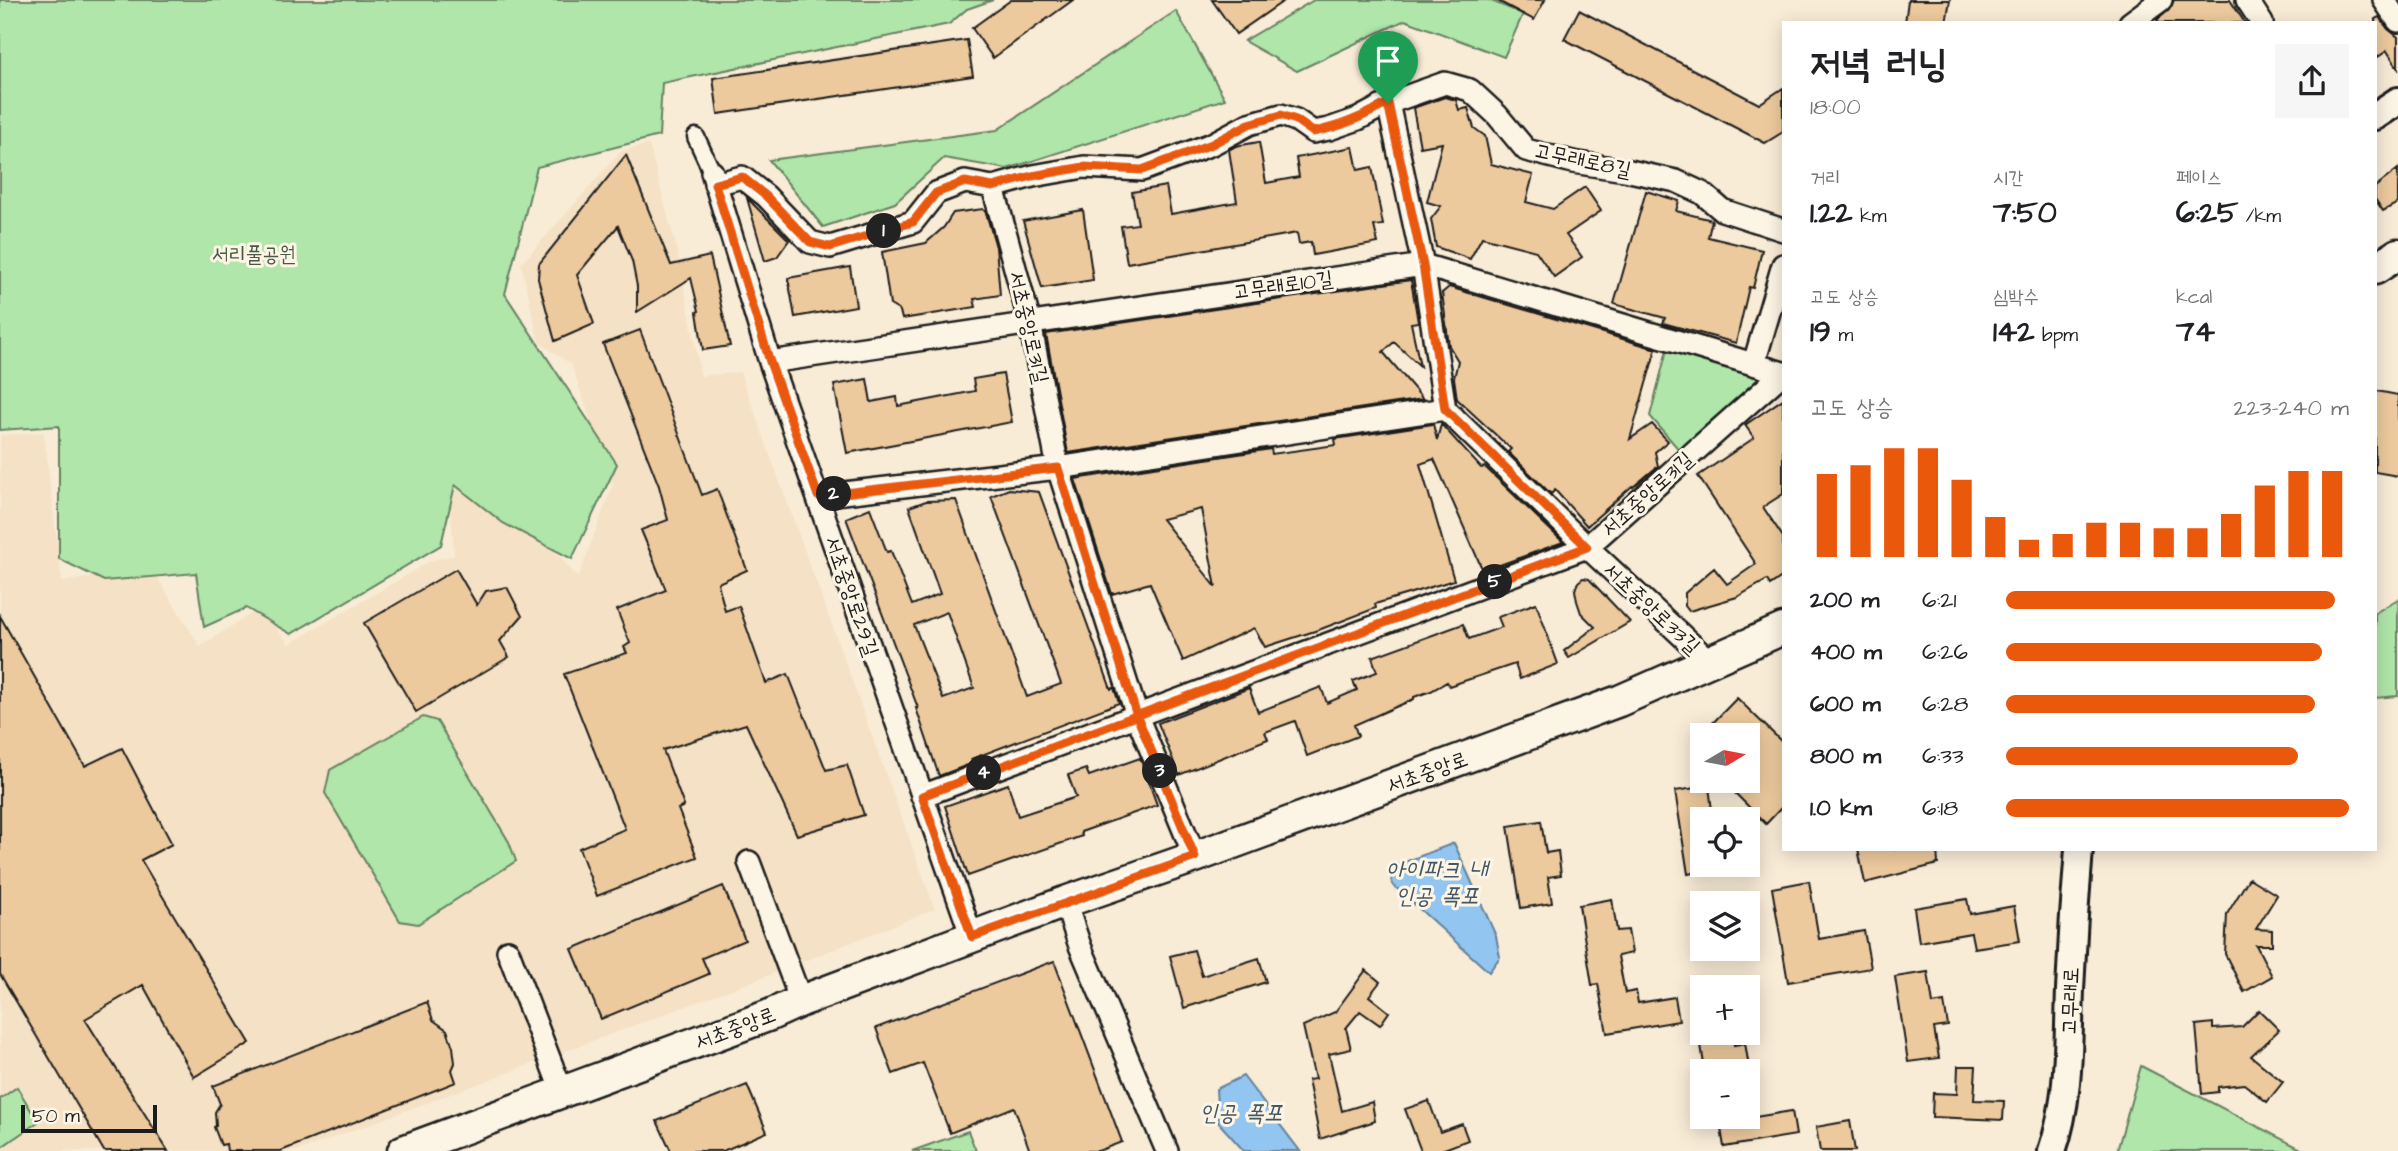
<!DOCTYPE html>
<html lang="ko">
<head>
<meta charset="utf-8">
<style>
	body { margin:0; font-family:"Architects Daughter","Poor Story",sans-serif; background:#f6f6f6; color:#202124; height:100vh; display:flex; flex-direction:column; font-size:26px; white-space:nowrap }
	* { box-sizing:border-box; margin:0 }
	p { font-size:23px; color:#757577 }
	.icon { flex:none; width:38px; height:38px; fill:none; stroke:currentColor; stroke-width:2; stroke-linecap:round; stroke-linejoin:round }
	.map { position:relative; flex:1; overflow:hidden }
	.drawer { position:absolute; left:1782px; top:21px; width:595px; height:830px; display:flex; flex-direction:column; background:#fff; border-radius:0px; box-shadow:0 4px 18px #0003 }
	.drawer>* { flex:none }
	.needle { width:46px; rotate:80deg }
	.fabs { position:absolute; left:1690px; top:723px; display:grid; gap:14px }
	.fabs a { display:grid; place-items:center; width:70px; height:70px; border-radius:0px; background:#fff; box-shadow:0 4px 18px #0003; font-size:35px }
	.scale { position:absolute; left:21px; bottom:18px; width:136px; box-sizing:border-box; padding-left:7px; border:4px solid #1c1c1c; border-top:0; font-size:19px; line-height:24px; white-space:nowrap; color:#1c1c1c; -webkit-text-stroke:5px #fcf5e5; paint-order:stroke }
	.pin { position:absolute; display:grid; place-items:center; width:60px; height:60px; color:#fff; margin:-72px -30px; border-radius:50% 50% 50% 0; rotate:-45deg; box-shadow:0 0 7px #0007 }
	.pin .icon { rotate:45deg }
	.km { position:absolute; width:35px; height:35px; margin:-18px; border-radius:50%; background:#222; color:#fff; font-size:19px; line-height:35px; text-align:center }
	.round { display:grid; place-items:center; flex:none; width:74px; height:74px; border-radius:0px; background:#f6f6f6 }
	.summary { display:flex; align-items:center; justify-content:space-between; height:119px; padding:0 28px }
	h1 { font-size:38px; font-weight:700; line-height:52px }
	.metrics { display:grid; grid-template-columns:repeat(3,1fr); gap:10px; height:119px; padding:7px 28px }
	.metrics div { display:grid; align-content:center }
	.metrics b { font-size:30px; font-weight:700 }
	.metrics small { font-size:19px; font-weight:400 }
	.metrics p { font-size:19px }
	.chart { height:196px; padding:14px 28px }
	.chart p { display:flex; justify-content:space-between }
	.chart svg { width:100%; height:126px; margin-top:7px; stroke:#ea580c; stroke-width:6 }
	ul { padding:0 28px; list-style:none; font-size:23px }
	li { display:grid; grid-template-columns:112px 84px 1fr; align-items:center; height:52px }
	li i { height:18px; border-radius:9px; background:#ea580c }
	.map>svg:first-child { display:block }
	.built { fill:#f5e2c6 }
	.green { fill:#b0e6a9; stroke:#668162; stroke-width:2 }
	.water { fill:#92c5ef; stroke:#63819b; stroke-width:2 }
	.building { fill:#edca9e; stroke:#1c1c1c; stroke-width:2; fill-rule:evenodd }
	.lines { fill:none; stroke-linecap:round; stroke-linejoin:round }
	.pedestrian-casing { stroke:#1c1c1c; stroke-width:21 }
	.minor-casing { stroke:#1c1c1c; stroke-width:26 }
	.tertiary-casing { stroke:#1c1c1c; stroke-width:32 }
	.secondary-casing { stroke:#1c1c1c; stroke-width:35 }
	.pedestrian { stroke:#fcf5e5; stroke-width:16 }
	.minor { stroke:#fcf5e5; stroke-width:21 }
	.tertiary { stroke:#fcf5e5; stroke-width:26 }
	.secondary { stroke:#fcf5e5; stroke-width:30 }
	.route-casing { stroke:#fff; stroke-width:14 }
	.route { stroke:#ea580c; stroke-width:9 }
	.labels { text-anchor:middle; stroke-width:6; stroke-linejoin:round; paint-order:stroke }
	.street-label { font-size:21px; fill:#1c1c1c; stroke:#fcf5e5 }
	.park-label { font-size:21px; fill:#485946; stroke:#fcf5e5 }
	.water-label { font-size:23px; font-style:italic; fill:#455766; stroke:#fcf5e5 }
</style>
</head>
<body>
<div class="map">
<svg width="2398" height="1151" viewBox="0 0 2398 1151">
	<rect width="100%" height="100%" fill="#f9ecd7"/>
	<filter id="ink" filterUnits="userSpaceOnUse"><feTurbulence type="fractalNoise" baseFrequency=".0143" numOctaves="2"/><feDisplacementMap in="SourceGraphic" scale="14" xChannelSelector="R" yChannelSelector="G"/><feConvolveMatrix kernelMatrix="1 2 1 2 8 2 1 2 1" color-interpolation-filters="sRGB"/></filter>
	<g filter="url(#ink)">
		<!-- built -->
		<path class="built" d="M649 144 679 258 701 376 740 372 935 909 767 976 298 1151H0V435L44 432 62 582 151 567 200 646 260 608 289 644 432 560 454 555 448 474 502 489 578 578 613 484 571 364 539 343 521 264 621 151Z"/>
		<!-- green -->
		<path class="green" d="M0 0H993L967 9 949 24 662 83 659 136 537 167 505 294 617 464 572 559 503 523 455 485 441 545 291 634 246 608 204 627 196 573 104 581 59 559V426L0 430Z
			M1314 0H1489L1523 14 1504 57 1405 20 1297 71 1244 41Z
			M1176 11 1225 99 1007 169 944 158 895 203 823 227 769 160 997 130Z
			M1670 338 1783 373 1687 459 1650 416Z
			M2398 599V696L2375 698V613Z
			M423 717 437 721 509 842 516 861 418 924 400 921 325 793 330 770Z
			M2141 1066 2305 1151H2117Z
			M17 1087 38 1122 0 1148V1099Z
			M968 1131 976 1151H912Z"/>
		<!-- water -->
		<path class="water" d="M1454 843 1496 936 1500 957 1489 972 1393 885 1389 868Z
			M1243 1076 1300 1151H1244L1218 1122 1216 1089Z"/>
		<!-- building -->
		<path class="building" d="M1011 0H1073L993 58 972 28Z
			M1212 0H1285L1236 34Z
			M1496 0H1545L1534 20Z
			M1908 0H1950L1946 23H1905Z
			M2174 0H2230L2245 23H2159L2157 20 2169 10Z
			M1579 10 1759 104 1783 88V132L1765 143 1564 39Z
			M2379 17 2388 29 2398 37V68L2387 51 2375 59V19Z
			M967 40 973 76 718 114 713 78Z
			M1445 97 1456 100 1459 110 1468 108 1474 128 1485 136 1491 164 1533 175 1526 202 1553 209 1585 187 1601 211 1566 235 1582 257 1554 277 1536 251 1482 237 1470 259 1436 247 1431 219 1441 206 1427 202 1442 143 1420 147 1413 108Z
			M1259 142 1266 183 1299 177 1296 158 1353 147 1358 170 1372 167 1383 225 1374 226 1378 243 1313 255 1311 242 1299 244 1297 233 1127 263 1121 226 1138 224 1132 192 1166 186 1171 214 1237 202 1229 150 1236 146Z
			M626 155 671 265 710 256 730 346 703 350 697 312 699 311 691 278 637 312V286L632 261 618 226 577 275 594 324 555 341 538 279 539 264Z
			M2398 169V203L2383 211 2375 199V187Z
			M1646 191 1679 201 1676 211 1712 220 1708 237 1762 250 1753 288 1749 287 1736 343 1663 323 1665 318 1614 304Z
			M747 198 789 240 777 257 765 261Z
			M983 209 986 213 996 247 1000 295 974 299 976 307 902 319 900 311 890 305 882 252 926 243 944 227 953 213Z
			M1083 210 1093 280 1042 288 1023 221Z
			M850 267 856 306 795 317 788 278Z
			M1411 280 1418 322 1411 323 1420 366 1394 342 1383 352 1423 399 1068 453 1046 334Z
			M1449 287 1656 349 1630 439 1652 424 1668 441 1655 452 1658 466 1633 487 1632 486 1587 526 1555 490 1551 494 1508 452 1511 449 1457 399 1454 378 1458 361 1449 346 1442 293Z
			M640 330 702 495 717 489 747 570 718 583 725 611 739 606 766 683 788 674 826 770 847 765 864 815 797 835 746 724 663 750 684 806 678 809 697 857 597 896 579 848 625 829 564 674 627 653 624 647 630 643 617 610 666 590 641 530 668 520 659 486 603 344Z
			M1003 374 1012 422 847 453 834 385 867 379 871 402 897 397 898 406 975 391 973 379Z
			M2377 391 2398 395V476L2375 472V394Z
			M1783 399V494L1763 507 1783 537V576L1770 585 1767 580 1737 597 1689 611 1685 606V593L1714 568 1727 584 1756 564 1698 476 1754 438 1745 425Z
			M1433 424 1437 440 1441 424 1481 468 1485 467 1563 542 1483 571 1434 459 1420 464 1454 580 1375 604 1376 608 1321 629 1265 647 1254 628 1183 661 1150 583 1112 594 1075 479 1271 449 1272 454 1336 445 1335 439ZM1201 509 1216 587 1162 519Z
			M1009 489 1039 492 1111 689 1114 688 1119 703 971 759 973 763 939 776 916 708H918L846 518 870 508 887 552 891 551 912 605 940 594 909 507 926 501 956 500 1027 697 1061 684 991 496ZM947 612 974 688 943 699 914 625Z
			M456 569 477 605 486 591 507 587 522 616 500 641 509 657 416 712 364 623Z
			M1583 578 1589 579 1630 622 1569 658 1564 651 1595 627 1581 613 1577 601 1575 590 1578 582Z
			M1536 603 1558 664 1520 679 1515 664 1449 686 1447 682 1431 691 1414 697V699L1354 725 1358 736 1307 756 1295 721 1265 732 1268 739 1179 775 1158 723 1249 688 1258 712 1321 687 1327 703 1357 690 1353 681 1377 672 1372 657 1463 624 1469 639 1502 627 1498 617Z
			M0 616 85 766 122 748 172 844 141 860 250 1043 194 1077 143 985 85 1019 168 1151H104L0 974Z
			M1737 698 1783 743V806L1766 824 1722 780H1748V735H1701Z
			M1140 758 1157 805 1081 832 1082 836 968 876 945 806 1008 784 1018 816 1076 797 1068 775 1086 769 1089 776Z
			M1709 786 1713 819H1703V871L1688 874 1675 791Z
			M1541 821 1546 853 1558 851 1561 875 1548 877 1552 903 1521 908 1508 826Z
			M1858 849H1937L1938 864 1865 883Z
			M2249 878 2277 895 2256 929 2272 930V945H2256L2272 976 2244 992 2225 954 2227 914Z
			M1809 881 1819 939 1864 931 1871 968 1788 982 1772 888Z
			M723 886 745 940 702 958 709 974 601 1019 572 949Z
			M1612 899 1617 931 1628 930 1632 953 1618 956 1625 993 1636 991 1638 1003 1675 997 1679 1021 1607 1033 1598 984 1592 985 1579 905Z
			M1967 899 1970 914 2014 906 2020 941 1974 948 1971 933 1919 942 1914 908Z
			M1194 950 1202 976 1259 958 1266 982 1184 1008 1170 956Z
			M1054 961 1122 1142 1098 1151H1030L1014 1107 950 1133 923 1063 893 1074 876 1028Z
			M1366 970 1380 982 1369 996 1389 1012 1380 1025 1360 1011 1346 1028 1351 1049 1329 1054 1342 1111 1372 1102 1375 1121 1320 1139 1308 1080 1315 1079 1303 1026 1335 1012Z
			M1928 972 1933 1004 1944 1002 1948 1026 1934 1028 1939 1058 1908 1062 1895 977Z
			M427 1002 433 1020 447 1030 453 1047 455 1063 452 1070 456 1082 281 1151H227L226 1144 221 1145 214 1127 216 1126 215 1112 220 1104 213 1086Z
			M2259 1010 2279 1030 2251 1056 2283 1082 2267 1102 2244 1084 2218 1087V1092L2202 1094 2196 1025 2213 1023V1029L2242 1027Z
			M1699 1032H1732L1734 1045 1745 1043 1749 1067 1736 1071H1705Z
			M1958 1066H1976L1974 1100 2004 1101 2003 1120 1932 1117 1933 1093 1957 1094Z
			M747 1085 767 1132 723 1151H671L657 1121Z
			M1429 1101 1440 1132 1462 1124 1468 1140 1439 1151H1421L1405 1109Z
			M1792 1111 1796 1135 1724 1147 1719 1116 1755 1117Z
			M1850 1121 1855 1151H1820L1816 1127Z"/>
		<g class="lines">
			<defs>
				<path id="pedestrian" d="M696 137 712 172"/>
				<path id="minor" d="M2247 0 2262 23
					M2384 0 2398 21
					M2130 23 2161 0
					M1388 103 1423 265 1445 409
					M712 172 770 362 972 937
					M715 184 742 177 766 196 810 242 830 247 913 222 936 193 965 182 993 187 1033 176 1084 167 1142 170 1212 144 1249 124 1281 115 1296 120 1313 132 1329 129 1358 119 1388 103 1445 83 1470 90 1497 115 1526 150 1573 162 1625 170 1676 181 1702 193 1722 210 1783 230
					M993 187 1030 323 1058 468 1137 716 1195 857
					M770 362 1423 265 1783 373 1587 547 922 796
					M1754 363 1783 265
					M1445 409 1587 547 1709 661
					M818 496 1058 468 1445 409
					M749 862 801 1001
					M1065 902 1080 946 1167 1151
					M508 951 562 1092"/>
				<path id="tertiary" d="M2375 116 2398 101
					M2052 1151C2070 1099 2068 1044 2070 990 2072 943 2075 896 2079 849"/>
				<path id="secondary" d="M2375 269 2398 254
					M403 1151 770 1015 801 1001 1065 902 1195 857 1619 701 1783 629"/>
			</defs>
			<!-- pedestrian casing -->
			<use href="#pedestrian" class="pedestrian-casing"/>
			<!-- minor casing -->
			<use href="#minor" class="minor-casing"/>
			<!-- tertiary casing -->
			<use href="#tertiary" class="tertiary-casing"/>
			<!-- secondary casing -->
			<use href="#secondary" class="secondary-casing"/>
			<!-- pedestrian -->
			<use href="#pedestrian" class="pedestrian"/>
			<!-- minor -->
			<use href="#minor" class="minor"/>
			<!-- tertiary -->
			<use href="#tertiary" class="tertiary"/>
			<!-- secondary -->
			<use href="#secondary" class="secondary"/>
		</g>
	</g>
	<g class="lines" filter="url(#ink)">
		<defs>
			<path id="route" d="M1388 103C1364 116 1341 127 1313 132L1296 120 1281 115 1249 124 1212 144 1142 170 1084 167 1032 176 993 187 965 182 936 193 913 222 830 247 810 242 766 196 742 177 715 184 770 362 818 496 1058 468 1137 716 1195 857 972 937 922 796C1144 713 1365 630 1587 547L1445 409 1423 265 1388 103"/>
		</defs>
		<!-- route casing -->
		<use href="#route" class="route-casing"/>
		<!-- route -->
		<use href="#route" class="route"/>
	</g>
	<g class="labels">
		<!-- street labels -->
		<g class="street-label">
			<text transform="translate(1583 160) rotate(12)" y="7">고무래로8길</text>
			<text transform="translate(1283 285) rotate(-8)" y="7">고무래로10길</text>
			<text transform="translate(1029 327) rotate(77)" y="7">서초중앙로31길</text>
			<text transform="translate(1647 494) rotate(-42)" y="7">서초중앙로31길</text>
			<text transform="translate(852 596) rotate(71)" y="7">서초중앙로29길</text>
			<text transform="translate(1652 608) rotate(43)" y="7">서초중앙로33길</text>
			<text transform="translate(1427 772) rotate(-20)" y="7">서초중앙로</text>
			<text transform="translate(2070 1001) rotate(-88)" y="7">고무래로</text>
			<text transform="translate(735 1028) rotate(-21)" y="7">서초중앙로</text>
		</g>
		<!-- park labels -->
		<g class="park-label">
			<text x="254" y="261">서리풀공원</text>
		</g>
		<!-- water labels -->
		<g class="water-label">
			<text x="1437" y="877">아이파크 내<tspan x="1437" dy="26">인공 폭포</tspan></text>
			<text x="1241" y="1120">인공 폭포</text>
		</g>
	</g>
</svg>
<div class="fabs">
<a><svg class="needle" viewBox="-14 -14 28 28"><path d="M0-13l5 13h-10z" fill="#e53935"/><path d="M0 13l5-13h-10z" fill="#757577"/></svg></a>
<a><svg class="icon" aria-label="locate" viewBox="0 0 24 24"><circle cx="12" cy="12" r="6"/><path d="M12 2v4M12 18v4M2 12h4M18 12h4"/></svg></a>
<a><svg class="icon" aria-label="layers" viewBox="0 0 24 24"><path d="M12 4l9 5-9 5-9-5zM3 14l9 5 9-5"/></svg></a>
<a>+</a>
<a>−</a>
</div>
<div class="scale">50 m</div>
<div class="pin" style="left:1388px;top:103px;background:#1e9e55"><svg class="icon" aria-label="arrive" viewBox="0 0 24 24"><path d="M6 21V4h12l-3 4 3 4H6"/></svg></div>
<b class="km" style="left:884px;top:231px">1</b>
<b class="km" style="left:834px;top:494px">2</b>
<b class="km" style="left:1160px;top:771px">3</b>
<b class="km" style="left:984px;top:773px">4</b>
<b class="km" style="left:1495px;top:582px">5</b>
<section class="drawer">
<div class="summary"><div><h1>저녁 러닝</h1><p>18:00</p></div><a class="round"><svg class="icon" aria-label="share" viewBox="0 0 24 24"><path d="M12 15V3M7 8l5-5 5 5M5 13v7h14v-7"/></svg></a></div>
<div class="metrics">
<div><p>거리</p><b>1.22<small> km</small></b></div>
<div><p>시간</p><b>7:50</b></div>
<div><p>페이스</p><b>6:25<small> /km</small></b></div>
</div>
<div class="metrics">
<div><p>고도 상승</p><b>19<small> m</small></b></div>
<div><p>심박수</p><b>142<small> bpm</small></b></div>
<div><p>kcal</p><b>74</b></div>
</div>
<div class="chart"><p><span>고도 상승</span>223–240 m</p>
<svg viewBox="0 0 160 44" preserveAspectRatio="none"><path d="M5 44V15M15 44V12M25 44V6M35 44V6M45 44V17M55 44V30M65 44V38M75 44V36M85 44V32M95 44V32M105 44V34M115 44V34M125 44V29M135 44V19M145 44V14M155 44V14"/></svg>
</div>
<ul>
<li><b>200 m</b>6:21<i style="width:96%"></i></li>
<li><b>400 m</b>6:26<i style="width:92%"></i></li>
<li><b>600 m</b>6:28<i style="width:90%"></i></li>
<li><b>800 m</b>6:33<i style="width:85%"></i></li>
<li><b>1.0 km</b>6:18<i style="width:100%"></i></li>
</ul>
</section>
</div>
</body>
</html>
